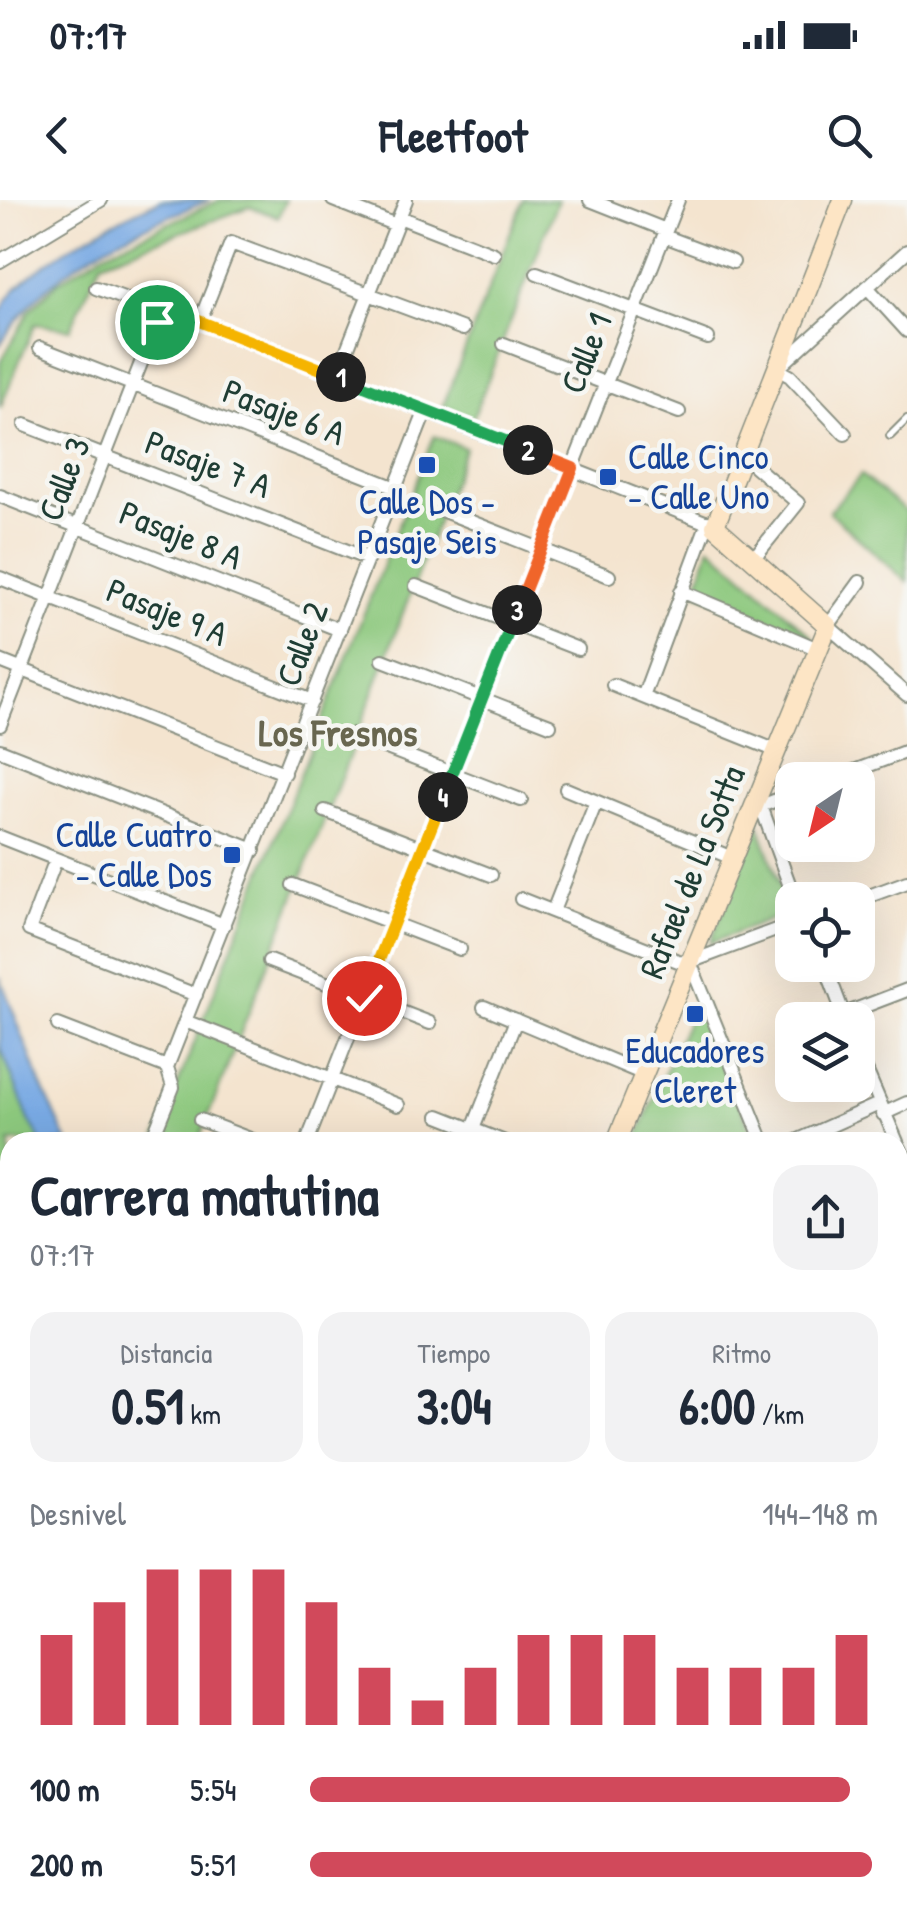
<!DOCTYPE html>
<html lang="es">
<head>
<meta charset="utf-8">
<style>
	body { margin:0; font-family:"Patrick Hand",sans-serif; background:#f2f2f3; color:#1f2937; height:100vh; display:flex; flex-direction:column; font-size:38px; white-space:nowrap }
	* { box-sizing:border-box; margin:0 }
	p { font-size:32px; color:#747a83 }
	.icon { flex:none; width:55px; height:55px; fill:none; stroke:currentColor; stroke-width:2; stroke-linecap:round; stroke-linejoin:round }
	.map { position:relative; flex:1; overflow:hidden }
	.sheet { position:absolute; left:0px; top:932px; width:908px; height:792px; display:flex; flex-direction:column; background:#fff; border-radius:30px 30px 0 0; box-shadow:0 10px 40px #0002 }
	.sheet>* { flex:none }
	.needle { width:65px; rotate:215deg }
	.tools { position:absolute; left:775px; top:562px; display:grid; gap:20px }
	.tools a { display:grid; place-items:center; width:100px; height:100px; border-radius:20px; background:#fff; box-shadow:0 10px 40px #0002; font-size:50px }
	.pin { position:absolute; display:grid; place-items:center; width:85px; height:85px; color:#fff; margin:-42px; border:5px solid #fff; border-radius:50%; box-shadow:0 2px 10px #0007 }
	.km { position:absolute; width:50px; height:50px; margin:-25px; border-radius:50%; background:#222; color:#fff; font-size:28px; line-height:50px; text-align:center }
	.round { display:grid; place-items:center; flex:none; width:105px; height:105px; border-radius:30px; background:#f2f2f3 }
	.overview { display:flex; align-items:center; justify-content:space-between; height:170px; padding:0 30px }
	h1 { font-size:55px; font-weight:700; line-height:75px }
	.figures { display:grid; grid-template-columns:repeat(3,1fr); gap:15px; height:170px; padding:10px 30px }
	.figures div { display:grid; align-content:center; border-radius:25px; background:#f2f2f3; text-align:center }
	.figures b { font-size:50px; font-weight:700 }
	.figures small { font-size:28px; font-weight:400 }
	.figures p { font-size:28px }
	.chart { height:280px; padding:20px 30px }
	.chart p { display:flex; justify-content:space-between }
	.chart svg { width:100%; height:180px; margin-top:10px; stroke:#d1495b; stroke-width:6 }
	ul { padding:0 30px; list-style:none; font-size:32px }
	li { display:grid; grid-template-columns:160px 120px 1fr; align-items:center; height:75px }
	li i { height:25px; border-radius:12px; background:#d1495b }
	.status { display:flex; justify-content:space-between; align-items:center; height:70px; padding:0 50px; background:#fff; direction:ltr }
	.status svg { height:28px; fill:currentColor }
	header { display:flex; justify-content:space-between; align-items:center; height:130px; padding:0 30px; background:#fff; font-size:45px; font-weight:700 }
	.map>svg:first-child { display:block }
	.green { fill:#8cc87d; stroke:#568258; stroke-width:2.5 }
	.forest { fill:#71ac6c; stroke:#487450; stroke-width:2.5 }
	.water { fill:#78a9e3; stroke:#4c738c; stroke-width:2.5 }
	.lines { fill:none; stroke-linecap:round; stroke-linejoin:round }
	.stream { stroke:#78a9e3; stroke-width:4 }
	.lane-casing { stroke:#8a9082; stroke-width:10 }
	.street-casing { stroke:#8a9082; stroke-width:16 }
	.secondary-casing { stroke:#8a9082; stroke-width:21 }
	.lane { stroke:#fff; stroke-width:6 }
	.street { stroke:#fff; stroke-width:12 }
	.secondary { stroke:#fde5c5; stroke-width:18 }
	.split-1-casing { stroke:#fff; stroke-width:20 }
	.split-2-casing { stroke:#fff; stroke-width:20 }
	.split-3-casing { stroke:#fff; stroke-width:20 }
	.split-4-casing { stroke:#fff; stroke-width:20 }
	.split-5-casing { stroke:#fff; stroke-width:20 }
	.split-1 { stroke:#f5b400; stroke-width:12 }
	.split-2 { stroke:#22a559; stroke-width:12 }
	.split-3 { stroke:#f0652b; stroke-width:12 }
	.split-4 { stroke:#22a559; stroke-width:12 }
	.split-5 { stroke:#f5b400; stroke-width:12 }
	.transit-dot { fill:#1a4fb4; stroke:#f6f6f2; stroke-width:4 }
	.labels { text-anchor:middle; stroke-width:9; stroke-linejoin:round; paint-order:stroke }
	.street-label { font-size:35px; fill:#1f3d34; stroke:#f6f6f2 }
	.transit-label { font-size:35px; fill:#164399; stroke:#f6f6f2 }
	.neighbourhood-label { font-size:38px; font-weight:bold; fill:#68664f; stroke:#f6f6f2 }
</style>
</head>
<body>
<div class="status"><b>07:17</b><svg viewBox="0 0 49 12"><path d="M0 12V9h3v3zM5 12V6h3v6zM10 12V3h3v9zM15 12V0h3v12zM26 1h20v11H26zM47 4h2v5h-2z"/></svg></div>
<header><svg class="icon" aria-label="back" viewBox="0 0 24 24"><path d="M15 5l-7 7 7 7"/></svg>Fleetfoot<svg class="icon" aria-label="search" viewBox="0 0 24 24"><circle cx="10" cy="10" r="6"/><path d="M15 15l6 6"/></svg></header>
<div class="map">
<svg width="907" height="1723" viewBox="0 0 907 1723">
	<rect width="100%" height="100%" fill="#f6f6f2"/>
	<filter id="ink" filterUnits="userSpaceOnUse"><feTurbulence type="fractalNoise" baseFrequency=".01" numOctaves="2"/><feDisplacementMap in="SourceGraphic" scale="20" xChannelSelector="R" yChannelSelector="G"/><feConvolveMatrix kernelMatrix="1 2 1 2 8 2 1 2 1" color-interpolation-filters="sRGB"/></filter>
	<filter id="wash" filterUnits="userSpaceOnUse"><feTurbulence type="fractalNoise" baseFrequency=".0048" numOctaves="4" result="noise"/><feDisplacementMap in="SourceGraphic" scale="40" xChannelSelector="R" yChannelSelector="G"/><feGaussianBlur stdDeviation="2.25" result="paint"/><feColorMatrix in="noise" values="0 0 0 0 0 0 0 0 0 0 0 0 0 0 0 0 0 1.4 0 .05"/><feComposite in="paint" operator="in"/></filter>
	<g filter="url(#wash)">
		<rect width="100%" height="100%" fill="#f4e4cf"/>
		<!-- green -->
		<path class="green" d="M220 0H286L278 17 249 7 101 62 70 129 35 124 0 208V163L30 110 58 82 105 52Z
			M523 0H558L473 218 443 206Z
			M434 236 465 248 344 570 198 942H155Z
			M861 275 907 312V382L829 312Z
			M710 346 812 436 813 442 696 391Z
			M758 623 790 712 710 743Z
			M699 794 754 940 635 942Z
			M0 846 29 920 42 942H10V1049L0 1050Z
			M149 1715H647L648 1723H140Z"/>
		<!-- forest -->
		<path class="forest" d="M10 1049V1187H0V1050Z"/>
		<!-- water -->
		<path class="water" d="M162 0H210C126 33 48 65 0 145 0 136 0 123 0 114 10 74 124 14 162 0Z
			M0 777 41 884 68 942H42L29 920 0 846Z"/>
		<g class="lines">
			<!-- stream -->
			<path class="stream" d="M0 1460 10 1479"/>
		</g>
	</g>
	<g filter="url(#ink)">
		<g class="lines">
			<defs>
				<path id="lane" d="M890 236 907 219
					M0 1036 10 1035
					M0 1221 10 1233
					M133 1723 142 1715"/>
				<path id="street" d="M333 0 396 25
					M590 0 666 30
					M399 17 494 54
					M664 36 733 62
					M0 61 101 0
					M537 73 708 138
					M867 87 907 131
					M96 88 165 113 176 112 715 326
					M200 121 231 43 463 129
					M504 144 679 212
					M40 148 396 288
					M337 175 406 0
					M25 225 368 359
					M845 234 790 176 777 169 907 51
					M743 256 798 303 753 359
					M0 296 340 430
					M441 310 609 376
					M0 378 312 501
					M860 382 828 426 907 495
					M416 386 578 449
					M681 391 818 449
					M383 460 550 525
					M0 461 284 573
					M613 485 777 551
					M643 497 708 322
					M0 525 157 122 165 113
					M353 535 521 600
					M0 550 254 650
					M830 580 907 551
					M566 589 732 658
					M755 603 761 606 795 700
					M761 606 792 594
					M325 611 491 675
					M0 637 224 725
					M56 659 29 730 196 795
					M293 685 460 749
					M521 699 678 761 690 762 792 724
					M858 700 907 682
					M553 711 596 602
					M269 761 430 823
					M690 762 763 942
					M825 765 845 818
					M484 807 644 874
					M844 814 907 790
					M185 821 398 905
					M58 825 167 867
					M858 851 897 942
					M167 867 426 210
					M883 914 907 903
					M439 916 505 942
					M200 920 258 942
					M473 929 516 820
					M151 942 173 887 167 867
					M307 942 678 0
					M794 942 879 904
					M898 944 907 964
					M898 1010 907 1006
					M898 1125 907 1121
					M898 1338 907 1334
					M898 1448 907 1444
					M898 1616 907 1615
					M842 1723 891 1715"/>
				<path id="secondary" d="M616 942 828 426 715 326 843 0
					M863 1715 865 1723"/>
			</defs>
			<!-- lane casing -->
			<use href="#lane" class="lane-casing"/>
			<!-- street casing -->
			<use href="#street" class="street-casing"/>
			<!-- secondary casing -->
			<use href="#secondary" class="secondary-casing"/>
			<!-- lane -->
			<use href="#lane" class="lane"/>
			<!-- street -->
			<use href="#street" class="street"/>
			<!-- secondary -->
			<use href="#secondary" class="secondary"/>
		</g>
	</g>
	<g class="lines" filter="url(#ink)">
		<defs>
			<path id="split-1" d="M157 122 164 113 176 112 341 177"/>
			<path id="split-2" d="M341 177 528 250"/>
			<path id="split-3" d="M517 410 573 268 528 250"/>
			<path id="split-4" d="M443 597 517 410"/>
			<path id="split-5" d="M364 798 443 597"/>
		</defs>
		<!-- split-1 casing -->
		<use href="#split-1" class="split-1-casing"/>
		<!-- split-2 casing -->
		<use href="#split-2" class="split-2-casing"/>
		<!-- split-3 casing -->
		<use href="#split-3" class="split-3-casing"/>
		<!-- split-4 casing -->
		<use href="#split-4" class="split-4-casing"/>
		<!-- split-5 casing -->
		<use href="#split-5" class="split-5-casing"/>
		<!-- split-1 -->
		<use href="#split-1" class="split-1"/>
		<!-- split-2 -->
		<use href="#split-2" class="split-2"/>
		<!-- split-3 -->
		<use href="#split-3" class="split-3"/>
		<!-- split-4 -->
		<use href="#split-4" class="split-4"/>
		<!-- split-5 -->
		<use href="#split-5" class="split-5"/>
	</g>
	<!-- markers -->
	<g class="transit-dot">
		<rect x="417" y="255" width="20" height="20" rx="5"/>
		<rect x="598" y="267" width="20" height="20" rx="5"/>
		<rect x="222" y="645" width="20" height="20" rx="5"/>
		<rect x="685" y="804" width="20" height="20" rx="5"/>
	</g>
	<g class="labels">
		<!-- street labels -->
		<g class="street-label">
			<text transform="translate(586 153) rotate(-68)" y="12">Calle 1</text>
			<text transform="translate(284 212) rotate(21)" y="12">Pasaje 6 A</text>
			<text transform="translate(208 264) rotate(21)" y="12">Pasaje 7 A</text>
			<text transform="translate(64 279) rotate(-69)" y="12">Calle 3</text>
			<text transform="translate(181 335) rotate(22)" y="12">Pasaje 8 A</text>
			<text transform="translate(167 412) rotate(22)" y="12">Pasaje 9 A</text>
			<text transform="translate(302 444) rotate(-69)" y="12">Calle 2</text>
			<text transform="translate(692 672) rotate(-68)" y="12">Rafael de La Sotta</text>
		</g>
		<!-- transit labels -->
		<g class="transit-label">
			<text x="628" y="269" text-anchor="start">Calle Cinco<tspan x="628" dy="40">- Calle Uno</tspan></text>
			<text x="427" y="314">Calle Dos -<tspan x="427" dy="40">Pasaje Seis</tspan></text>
			<text x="212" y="647" text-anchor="end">Calle Cuatro<tspan x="212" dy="40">- Calle Dos</tspan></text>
			<text x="695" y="863">Educadores<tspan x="695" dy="40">Cleret</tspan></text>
		</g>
		<!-- neighbourhood labels -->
		<g class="neighbourhood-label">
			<text x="338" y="546">Los Fresnos</text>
		</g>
	</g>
</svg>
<div class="tools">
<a><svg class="needle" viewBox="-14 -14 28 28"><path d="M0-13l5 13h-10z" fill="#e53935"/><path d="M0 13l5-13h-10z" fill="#747a83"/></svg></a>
<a><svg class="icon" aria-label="locate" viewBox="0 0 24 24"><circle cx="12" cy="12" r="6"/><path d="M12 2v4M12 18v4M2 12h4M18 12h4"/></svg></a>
<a><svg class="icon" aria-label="layers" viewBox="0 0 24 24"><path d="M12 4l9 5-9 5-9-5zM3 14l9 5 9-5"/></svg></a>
</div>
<div class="pin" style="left:157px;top:122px;background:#1e9e55"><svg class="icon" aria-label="arrive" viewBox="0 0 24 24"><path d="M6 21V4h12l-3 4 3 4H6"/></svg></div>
<div class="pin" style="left:364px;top:798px;background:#d93025"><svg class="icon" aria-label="check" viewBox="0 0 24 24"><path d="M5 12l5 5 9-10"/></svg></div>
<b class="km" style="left:341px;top:177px">1</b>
<b class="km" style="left:528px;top:250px">2</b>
<b class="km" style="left:517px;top:410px">3</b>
<b class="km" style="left:443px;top:597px">4</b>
<section class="sheet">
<div class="overview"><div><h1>Carrera matutina</h1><p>07:17</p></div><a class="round"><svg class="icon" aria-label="share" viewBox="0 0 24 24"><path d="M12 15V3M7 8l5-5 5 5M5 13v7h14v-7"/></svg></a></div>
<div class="figures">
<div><p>Distancia</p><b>0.51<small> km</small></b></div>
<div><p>Tiempo</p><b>3:04</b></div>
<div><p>Ritmo</p><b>6:00<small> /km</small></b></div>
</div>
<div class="chart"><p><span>Desnivel</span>144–148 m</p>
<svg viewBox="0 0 160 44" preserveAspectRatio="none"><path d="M5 44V22M15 44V14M25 44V6M35 44V6M45 44V6M55 44V14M65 44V30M75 44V38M85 44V30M95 44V22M105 44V22M115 44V22M125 44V30M135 44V30M145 44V30M155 44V22"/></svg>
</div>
<ul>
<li><b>100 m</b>5:54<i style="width:95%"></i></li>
<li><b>200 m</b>5:51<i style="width:99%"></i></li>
</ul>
</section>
</div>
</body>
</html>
